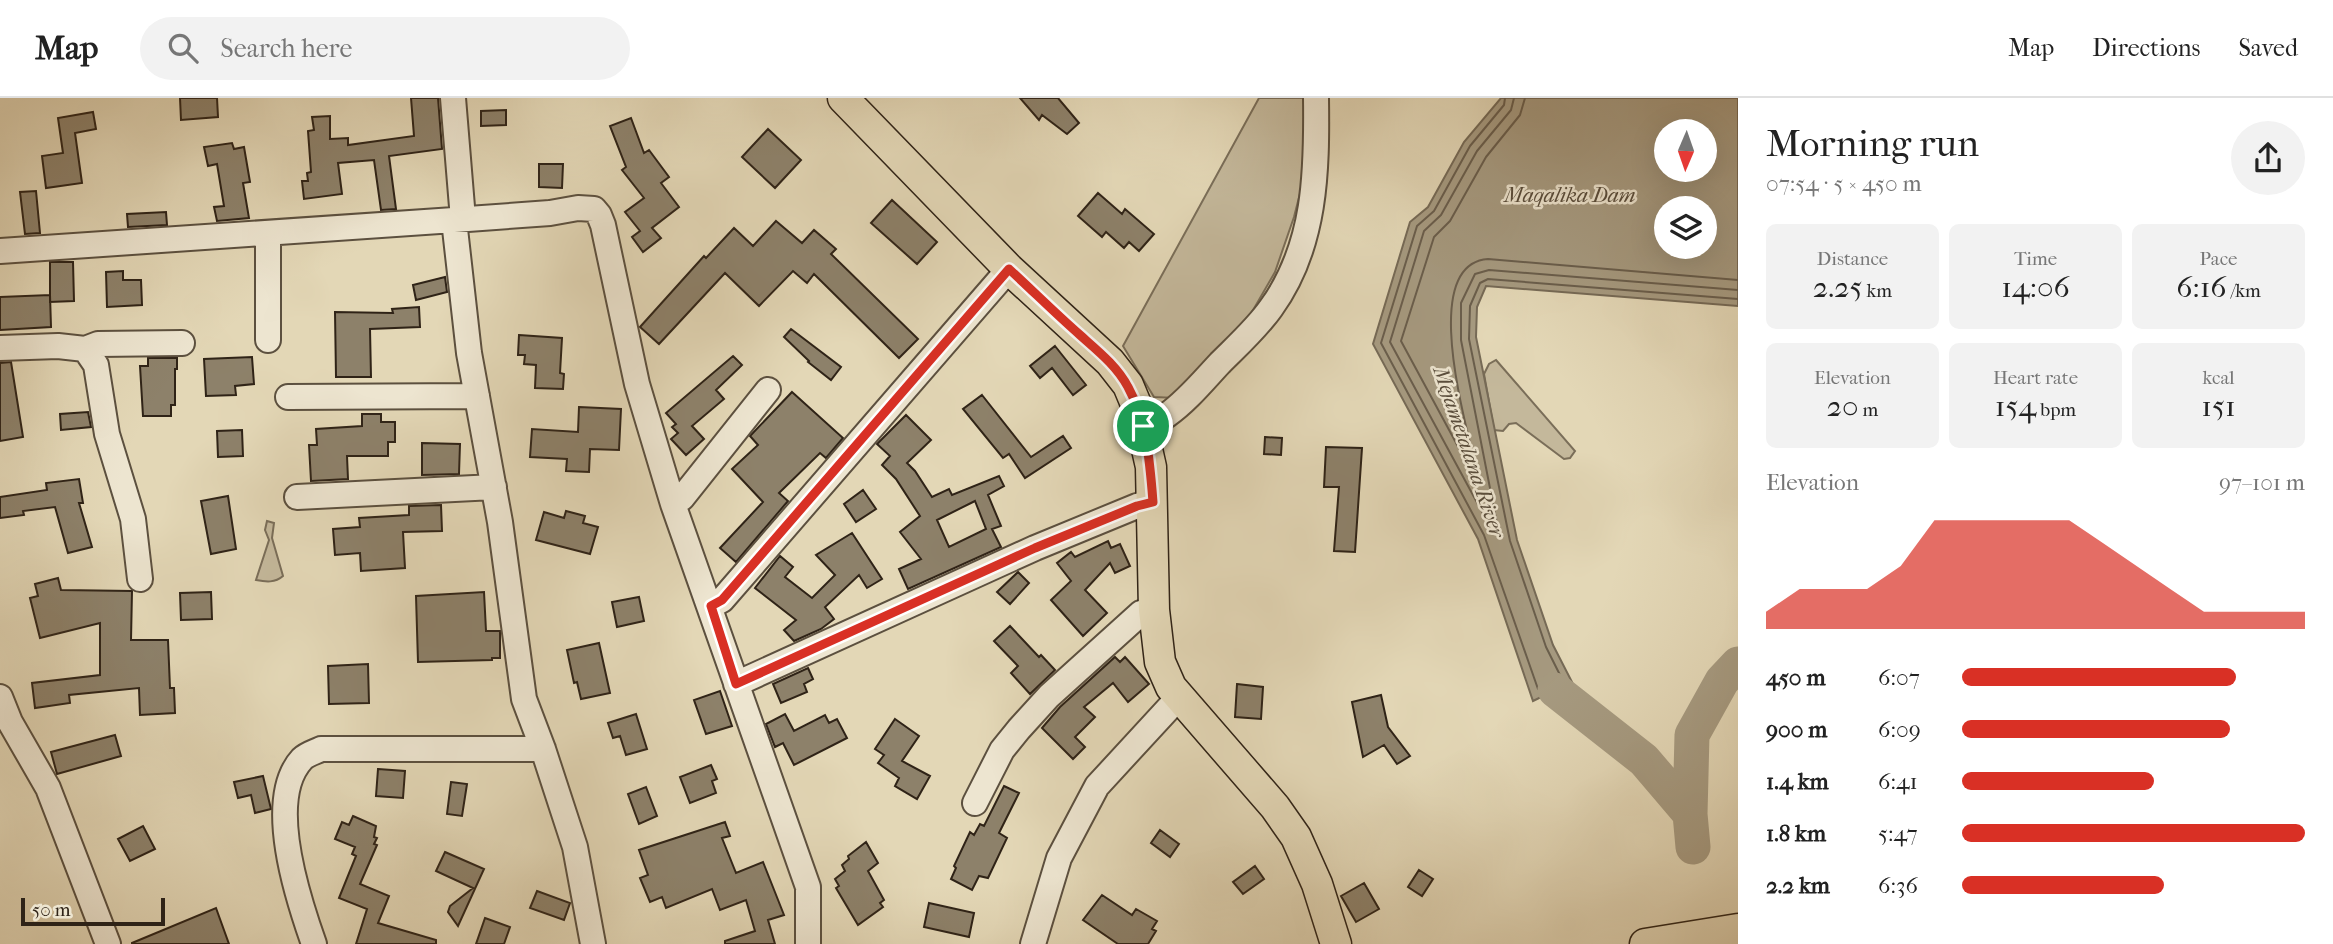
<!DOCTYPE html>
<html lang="en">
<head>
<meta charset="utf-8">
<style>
	body { margin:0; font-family:"IM FELL French Canon",serif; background:#f2f2f2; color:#222; height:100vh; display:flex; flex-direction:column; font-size:26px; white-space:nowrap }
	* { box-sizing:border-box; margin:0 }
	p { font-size:23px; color:#767676 }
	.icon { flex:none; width:38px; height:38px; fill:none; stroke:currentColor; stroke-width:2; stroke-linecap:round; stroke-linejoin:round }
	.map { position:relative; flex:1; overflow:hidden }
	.sheet { display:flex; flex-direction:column; background:#fff; width:595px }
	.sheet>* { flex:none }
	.needle { width:46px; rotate:182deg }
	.tools { position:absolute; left:1654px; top:21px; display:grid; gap:14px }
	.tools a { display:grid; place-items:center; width:63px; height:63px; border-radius:50%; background:#fff; box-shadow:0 7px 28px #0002; font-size:35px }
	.scale { position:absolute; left:21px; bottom:18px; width:144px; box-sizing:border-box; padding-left:7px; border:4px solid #2f2317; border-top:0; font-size:19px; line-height:24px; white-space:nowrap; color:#2f2317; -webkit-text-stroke:5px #ede5d0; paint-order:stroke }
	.pin { position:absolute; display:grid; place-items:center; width:60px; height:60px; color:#fff; margin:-30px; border:4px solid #fff; border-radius:50%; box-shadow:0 2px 7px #0007 }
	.round { display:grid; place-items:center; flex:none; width:74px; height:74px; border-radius:37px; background:#f2f2f2 }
	.headline { display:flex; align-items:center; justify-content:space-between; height:119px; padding:0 28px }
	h1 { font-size:38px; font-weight:600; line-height:52px }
	.stats { display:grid; grid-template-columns:repeat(3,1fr); gap:10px; height:119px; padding:7px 28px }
	.stats div { display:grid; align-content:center; border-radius:10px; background:#f2f2f2; text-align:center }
	.stats b { font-size:30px; font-weight:600 }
	.stats small { font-size:19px; font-weight:400 }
	.stats p { font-size:19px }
	.chart { height:196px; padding:14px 28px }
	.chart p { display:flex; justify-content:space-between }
	.chart svg { width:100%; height:126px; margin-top:7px; fill:#d93025; opacity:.7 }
	ul { padding:0 28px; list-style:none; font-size:23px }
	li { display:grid; grid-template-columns:112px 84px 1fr; align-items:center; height:52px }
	li i { height:18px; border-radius:9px; background:#d93025 }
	header { display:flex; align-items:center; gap:42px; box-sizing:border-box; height:98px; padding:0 35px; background:#fff; border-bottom:2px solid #e0e0e0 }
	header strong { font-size:33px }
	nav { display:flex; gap:38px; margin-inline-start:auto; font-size:24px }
	.search { width:490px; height:63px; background:#f2f2f2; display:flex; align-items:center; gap:18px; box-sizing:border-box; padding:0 24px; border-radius:38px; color:#767676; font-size:26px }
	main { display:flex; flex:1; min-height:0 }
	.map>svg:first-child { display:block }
	.green { fill:#c4b89b; stroke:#7a6e59; stroke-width:2 }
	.water { fill:#a69a80; stroke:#766a56; stroke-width:2; fill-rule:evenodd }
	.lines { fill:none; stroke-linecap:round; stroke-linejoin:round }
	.shore { stroke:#6a5e4c; stroke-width:2 }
	.river { stroke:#a69a80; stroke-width:35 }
	.building { fill:#8d816a; stroke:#2f2317; stroke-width:2; fill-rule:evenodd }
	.minor-casing { stroke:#5c503f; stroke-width:28 }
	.major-casing { stroke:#2f2317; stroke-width:33 }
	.minor { stroke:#ede5d0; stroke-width:24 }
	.major { stroke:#e3d7b6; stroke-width:30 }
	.route-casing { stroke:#fff; stroke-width:14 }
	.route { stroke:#d93025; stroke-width:9 }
	.labels { text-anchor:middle; stroke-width:5; stroke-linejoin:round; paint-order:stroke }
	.water-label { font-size:21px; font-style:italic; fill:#594d3c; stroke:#ede5d0 }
</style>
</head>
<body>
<header>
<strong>Map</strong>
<div class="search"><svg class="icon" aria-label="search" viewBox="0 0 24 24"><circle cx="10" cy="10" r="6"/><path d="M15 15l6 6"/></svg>Search here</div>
<nav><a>Map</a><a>Directions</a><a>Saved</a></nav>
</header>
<main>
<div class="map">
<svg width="1738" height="846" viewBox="0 0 1738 846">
	<rect width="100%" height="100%" fill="#e3d7b6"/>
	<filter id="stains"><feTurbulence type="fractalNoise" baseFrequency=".00286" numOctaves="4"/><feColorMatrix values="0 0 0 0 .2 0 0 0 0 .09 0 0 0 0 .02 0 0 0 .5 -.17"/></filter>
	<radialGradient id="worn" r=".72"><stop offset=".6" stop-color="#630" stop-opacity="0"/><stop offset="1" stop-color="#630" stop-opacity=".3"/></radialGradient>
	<!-- green -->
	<path class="green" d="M1259 0H1304L1306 72 1294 119 1275 174 1237 240 1176 300 1154 299 1123 248Z
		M1496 262 1575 353 1570 360 1564 361 1516 325 1509 326 1503 333 1494 332 1484 276 1489 266Z
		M267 423 274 425 272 440 283 478C275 485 266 484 256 482L269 442 265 432Z"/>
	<!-- water -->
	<path class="water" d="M1501 0H1738V208L1486 188 1477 209 1476 239 1517 442 1553 547 1572 584 1533 603 1478 441 1373 246 1410 124 1428 109 1464 44ZM1666 33H1704V72H1666ZM1666 110H1704V149H1666Z"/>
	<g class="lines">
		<!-- shore -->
		<path class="shore" d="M1505 0 1504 7 1470 48 1434 113 1417 128 1381 245 1484 437 1538 591 1559 583 1561 579 1546 549 1510 443 1469 241 1470 208 1480 185 1488 181 1738 201
			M1514 0 1511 12 1477 53 1441 117 1424 133 1390 244 1493 434 1497 435 1498 431 1461 242V205L1475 176 1489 172 1738 192
			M1525 0 1520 17 1486 59 1450 123 1434 139 1401 243 1468 367H1472L1474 363C1466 324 1419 166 1488 161L1738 182"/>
		<!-- river -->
		<path class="river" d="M1555 592 1644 662 1690 716 1693 749
			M1690 716 1692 637 1722 583 1738 566"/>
	</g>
	<!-- building -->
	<path class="building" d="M180 0H217L218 19 181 22Z
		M411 0H438L442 51 389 58 396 111 381 112 374 62 338 65 342 96 304 101 302 83H308L307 75 311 74 308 33 314 32 312 19 330 18V41L348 40V47L414 38Z
		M1020 0H1058L1079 25 1067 36 1042 17 1039 22Z
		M506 12V27L481 28V13Z
		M93 14 96 31 75 35 82 85 46 90 42 58 63 55 58 20Z
		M631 20 644 55 649 52 669 79 661 85 679 109 652 130 661 140 643 154 632 139 640 133 625 114 644 100 622 72 626 69 610 28Z
		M768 31 801 62 775 90 742 59Z
		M232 45 234 51 244 49 250 84 243 85 249 120 217 123 214 109 224 108 217 66 208 68 204 49Z
		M539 66H563L562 90 539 89Z
		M36 93 40 135 25 136 20 94Z
		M1098 95 1122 116 1125 111 1154 136 1139 153 1129 144 1124 150 1106 134 1102 139 1078 118Z
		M892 102 937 144 917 166 871 125Z
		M166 114 167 127 128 129 127 116Z
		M776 123 802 145 814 132 836 151 831 156 918 241 899 260 814 176 807 185 793 173 759 208 725 175 659 246 640 229 704 158 706 160 734 130 753 148Z
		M50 164H73L74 203 50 204Z
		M123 173V182H141L142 207 107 209 106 174Z
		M445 179 447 194 416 202 413 187Z
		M50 197 51 229 0 232V199Z
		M419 209 420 229 370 231 371 279H336L335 214 393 215 392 211Z
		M791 231 841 269 831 282 808 264 809 263 784 239Z
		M519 237 562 240 560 275 564 276 563 291 535 290 536 267 524 266 525 257H518Z
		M1055 248 1086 287 1073 297 1052 270 1040 280 1030 268Z
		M733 258 742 267 716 292 724 301 692 328 704 341 686 357 671 341 678 335 672 329 676 326 666 315Z
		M252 259 254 286 235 288 236 297 206 298 204 261Z
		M148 260H177V271H175V307H171V318H143L140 268H148Z
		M11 264 23 339 0 343V265Z
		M792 294 843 340 826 360 820 355 779 395 788 403 736 464 720 450 763 404 732 371 758 347 750 338Z
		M982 297 1031 359 1063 338 1071 350 1025 380 1009 356 1003 360 963 311Z
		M579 309 621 311 619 352 590 351 589 374 566 373 567 361 530 359 532 331 578 334Z
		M88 314 91 329 61 332 60 316Z
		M362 316H381V324H395V344H388V358H347L348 381 311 383 309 347H317L316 331 362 328Z
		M906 317 931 342 907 365 915 373 932 399 949 391 952 397 999 378 1004 388 988 397 1001 428 992 431 1001 449 908 491 899 471 921 461 900 434 920 418 896 381 882 367 890 358 877 346ZM975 403 986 431 949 449 937 422Z
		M242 332 243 358 218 359 217 333Z
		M1265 339 1282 340 1281 357 1264 356Z
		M422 345 460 346 459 376 422 377Z
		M1326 349 1362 350 1355 454 1334 453 1339 389H1324Z
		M79 381 83 405H79L92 449 68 455 55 409 23 413 24 417 0 420V399L47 392 46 385Z
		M863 392 876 411 856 424 844 406Z
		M228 398 236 451 211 456 201 403Z
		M441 407 442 433 403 434 405 470 361 473 360 455 335 457 333 431 360 429 359 420 409 417V408Z
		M566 413 585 418 583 425 598 429 590 456 536 442 544 414 564 420Z
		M852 435 882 481 867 490 859 477 825 509 834 521 821 531 794 543 784 532 796 522 755 490 780 458 793 469 785 479 812 500 835 477 816 457Z
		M1108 443 1111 450 1120 446 1130 468 1115 475 1110 465 1085 492 1107 515 1083 538 1051 502 1071 483 1057 465 1071 454 1075 459Z
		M1018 474 1029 485 1010 506 997 494Z
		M58 480 61 492 132 493 131 542H168L170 590H174L175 615 140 617 139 590 69 597 70 605 35 610 32 585 100 577V525L40 540 30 500 38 498 35 486Z
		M211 494 212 521 181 522 180 495Z
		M484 494 486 533H500V560H492V562L418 564 416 498Z
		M639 499 644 523 617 529 612 504Z
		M1010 528 1039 559 1041 557 1055 572 1030 596 1011 575 1018 568 994 543Z
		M599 545 610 595 581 601 577 584 574 585 567 552Z
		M1115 559 1120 564 1125 559 1149 586 1128 604 1113 585 1084 609 1095 619 1075 639 1085 649 1073 661 1042 630 1060 609Z
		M368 566 369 605 329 606 328 568Z
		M808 570 813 581 804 586 807 594 781 605 773 586Z
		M1237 586 1263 589 1261 621 1235 619Z
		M720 593 732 628 706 636 694 602Z
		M1381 597 1388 629 1410 658 1397 666 1384 647 1363 659 1352 604Z
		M636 616 647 651 626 657 620 638 613 640 608 625Z
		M785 616 794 633 825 617 829 625 837 621 847 640 794 667 783 645 775 649 766 626Z
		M895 621 919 638 902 663 930 678 917 701 895 688 899 680 878 665 884 657 875 651Z
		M115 637 121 658 57 676 51 654Z
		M711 667 717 681 712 683 716 695 690 705 680 679Z
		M378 671 405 673 403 700 376 698Z
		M263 678 271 711 255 715 251 697 238 700 234 684Z
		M451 684 467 686 462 718 447 716Z
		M1004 688 1019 695 999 735 1007 740 988 780 979 778 972 792 951 781 956 770 954 768 970 734 974 737 980 726 984 728Z
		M646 689 657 718 639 726 628 696Z
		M353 718 376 728 374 739 377 740 374 746 377 747 360 786 389 798 378 825 436 842V846H356L367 811 339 800 356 758 352 756 355 749 335 741 342 724 349 727Z
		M725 724 730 738 722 740 736 775 763 764 784 817 768 822 775 846H725V843L755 833 746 802 720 812 712 791 666 810 662 799 650 804 640 780 648 777 639 752Z
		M143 728 155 751 130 763 118 741Z
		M1160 732 1179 746 1170 759 1151 745Z
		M866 744 878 765 868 773 884 802 880 805 883 809 858 827 836 790 839 788 835 781 845 773 842 767 849 761 848 758Z
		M445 754 484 771 458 828 448 814 450 808 473 790 436 773Z
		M1255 768 1264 781 1243 796 1233 784Z
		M1419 772 1433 781 1422 798 1408 789Z
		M1364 785 1379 811 1356 824 1341 798Z
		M537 793 570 805 564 822 530 810Z
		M1102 797 1132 817 1136 811 1157 823 1152 831 1156 833 1148 846H1118L1083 822Z
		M929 805 974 815 969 839 924 829Z
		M216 810 229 846H132V845Z
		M485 820 510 829 504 846H476Z"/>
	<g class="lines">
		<defs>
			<path id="minor" d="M453 0 463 121
				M454 122 469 255 500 424 524 601 543 651 575 749 593 846
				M268 135V242
				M0 153 454 122 550 115 578 110 594 111 599 117 603 127 637 286 673 406 808 789V846
				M0 250 58 248 85 251 98 246 182 245
				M85 251 96 267 107 336 133 421 140 481
				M288 299 477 298
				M1143 329C1151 325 1160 322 1167 317 1187 303 1204 282 1220 265 1238 247 1257 230 1271 210 1316 148 1317 73 1316 0
				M297 399 494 389
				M673 406 682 400 768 292
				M711 508 722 502 1009 171
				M736 586 1035 450 1137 408 1153 404
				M0 599 10 624 48 690 108 846
				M975 705 1002 652 1019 631 1049 598 1141 515 1154 512
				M314 846C298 801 265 701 302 661 307 656 315 654 321 651H543
				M1033 846 1059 760 1097 688 1179 599"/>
			<path id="major" d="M843 0 1009 171 1110 264 1128 287 1138 311 1151 369 1154 512 1160 564 1171 589 1275 709 1296 739 1317 786 1336 846
				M1645 846 1738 831"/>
		</defs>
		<!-- minor casing -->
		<use href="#minor" class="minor-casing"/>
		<!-- major casing -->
		<use href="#major" class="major-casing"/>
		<!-- minor -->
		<use href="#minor" class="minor"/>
		<!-- major -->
		<use href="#major" class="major"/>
	</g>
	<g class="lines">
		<defs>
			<path id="route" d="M1009 171C1033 193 1056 216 1080 237 1098 253 1117 268 1128 289 1147 323 1150 366 1153 404L1137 408 1035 450 736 586 711 508 722 502Z"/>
		</defs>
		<!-- route casing -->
		<use href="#route" class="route-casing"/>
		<!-- route -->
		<use href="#route" class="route"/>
	</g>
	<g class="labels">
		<!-- water labels -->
		<g class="water-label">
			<text x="1570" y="104">Maqalika Dam</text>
			<text transform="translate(1469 354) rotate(71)" y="7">Mejametalana River</text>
		</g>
	</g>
	<rect width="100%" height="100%" filter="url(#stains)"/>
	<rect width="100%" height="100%" fill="url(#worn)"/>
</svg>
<div class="tools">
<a><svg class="needle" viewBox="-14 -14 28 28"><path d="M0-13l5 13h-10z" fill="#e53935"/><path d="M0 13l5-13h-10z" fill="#767676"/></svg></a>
<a><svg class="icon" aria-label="layers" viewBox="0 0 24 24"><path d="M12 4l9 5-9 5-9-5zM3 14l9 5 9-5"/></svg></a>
</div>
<div class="scale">50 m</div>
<div class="pin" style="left:1143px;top:328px;background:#1e9e55"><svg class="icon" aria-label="arrive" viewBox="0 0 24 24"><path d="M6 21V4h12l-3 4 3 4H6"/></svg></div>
</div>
<section class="sheet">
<div class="headline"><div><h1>Morning run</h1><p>07:54 · 5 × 450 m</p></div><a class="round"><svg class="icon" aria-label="share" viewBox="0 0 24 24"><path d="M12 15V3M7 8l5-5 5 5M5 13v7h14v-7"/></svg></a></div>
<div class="stats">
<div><p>Distance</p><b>2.25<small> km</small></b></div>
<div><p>Time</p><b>14:06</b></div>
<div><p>Pace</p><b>6:16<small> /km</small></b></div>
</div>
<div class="stats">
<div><p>Elevation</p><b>20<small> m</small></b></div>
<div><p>Heart rate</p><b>154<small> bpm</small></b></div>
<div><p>kcal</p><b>151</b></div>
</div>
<div class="chart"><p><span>Elevation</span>97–101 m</p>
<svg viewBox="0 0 160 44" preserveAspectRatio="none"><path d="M0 44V38L10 30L20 30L30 30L40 22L50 6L60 6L70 6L80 6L90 6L100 14L110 22L120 30L130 38L140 38L150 38L160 38V44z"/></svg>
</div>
<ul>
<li><b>450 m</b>6:07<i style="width:80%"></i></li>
<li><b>900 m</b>6:09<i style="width:78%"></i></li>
<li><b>1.4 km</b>6:41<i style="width:56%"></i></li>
<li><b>1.8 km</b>5:47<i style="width:100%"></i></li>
<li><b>2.2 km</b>6:36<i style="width:59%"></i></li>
</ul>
</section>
</main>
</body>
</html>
